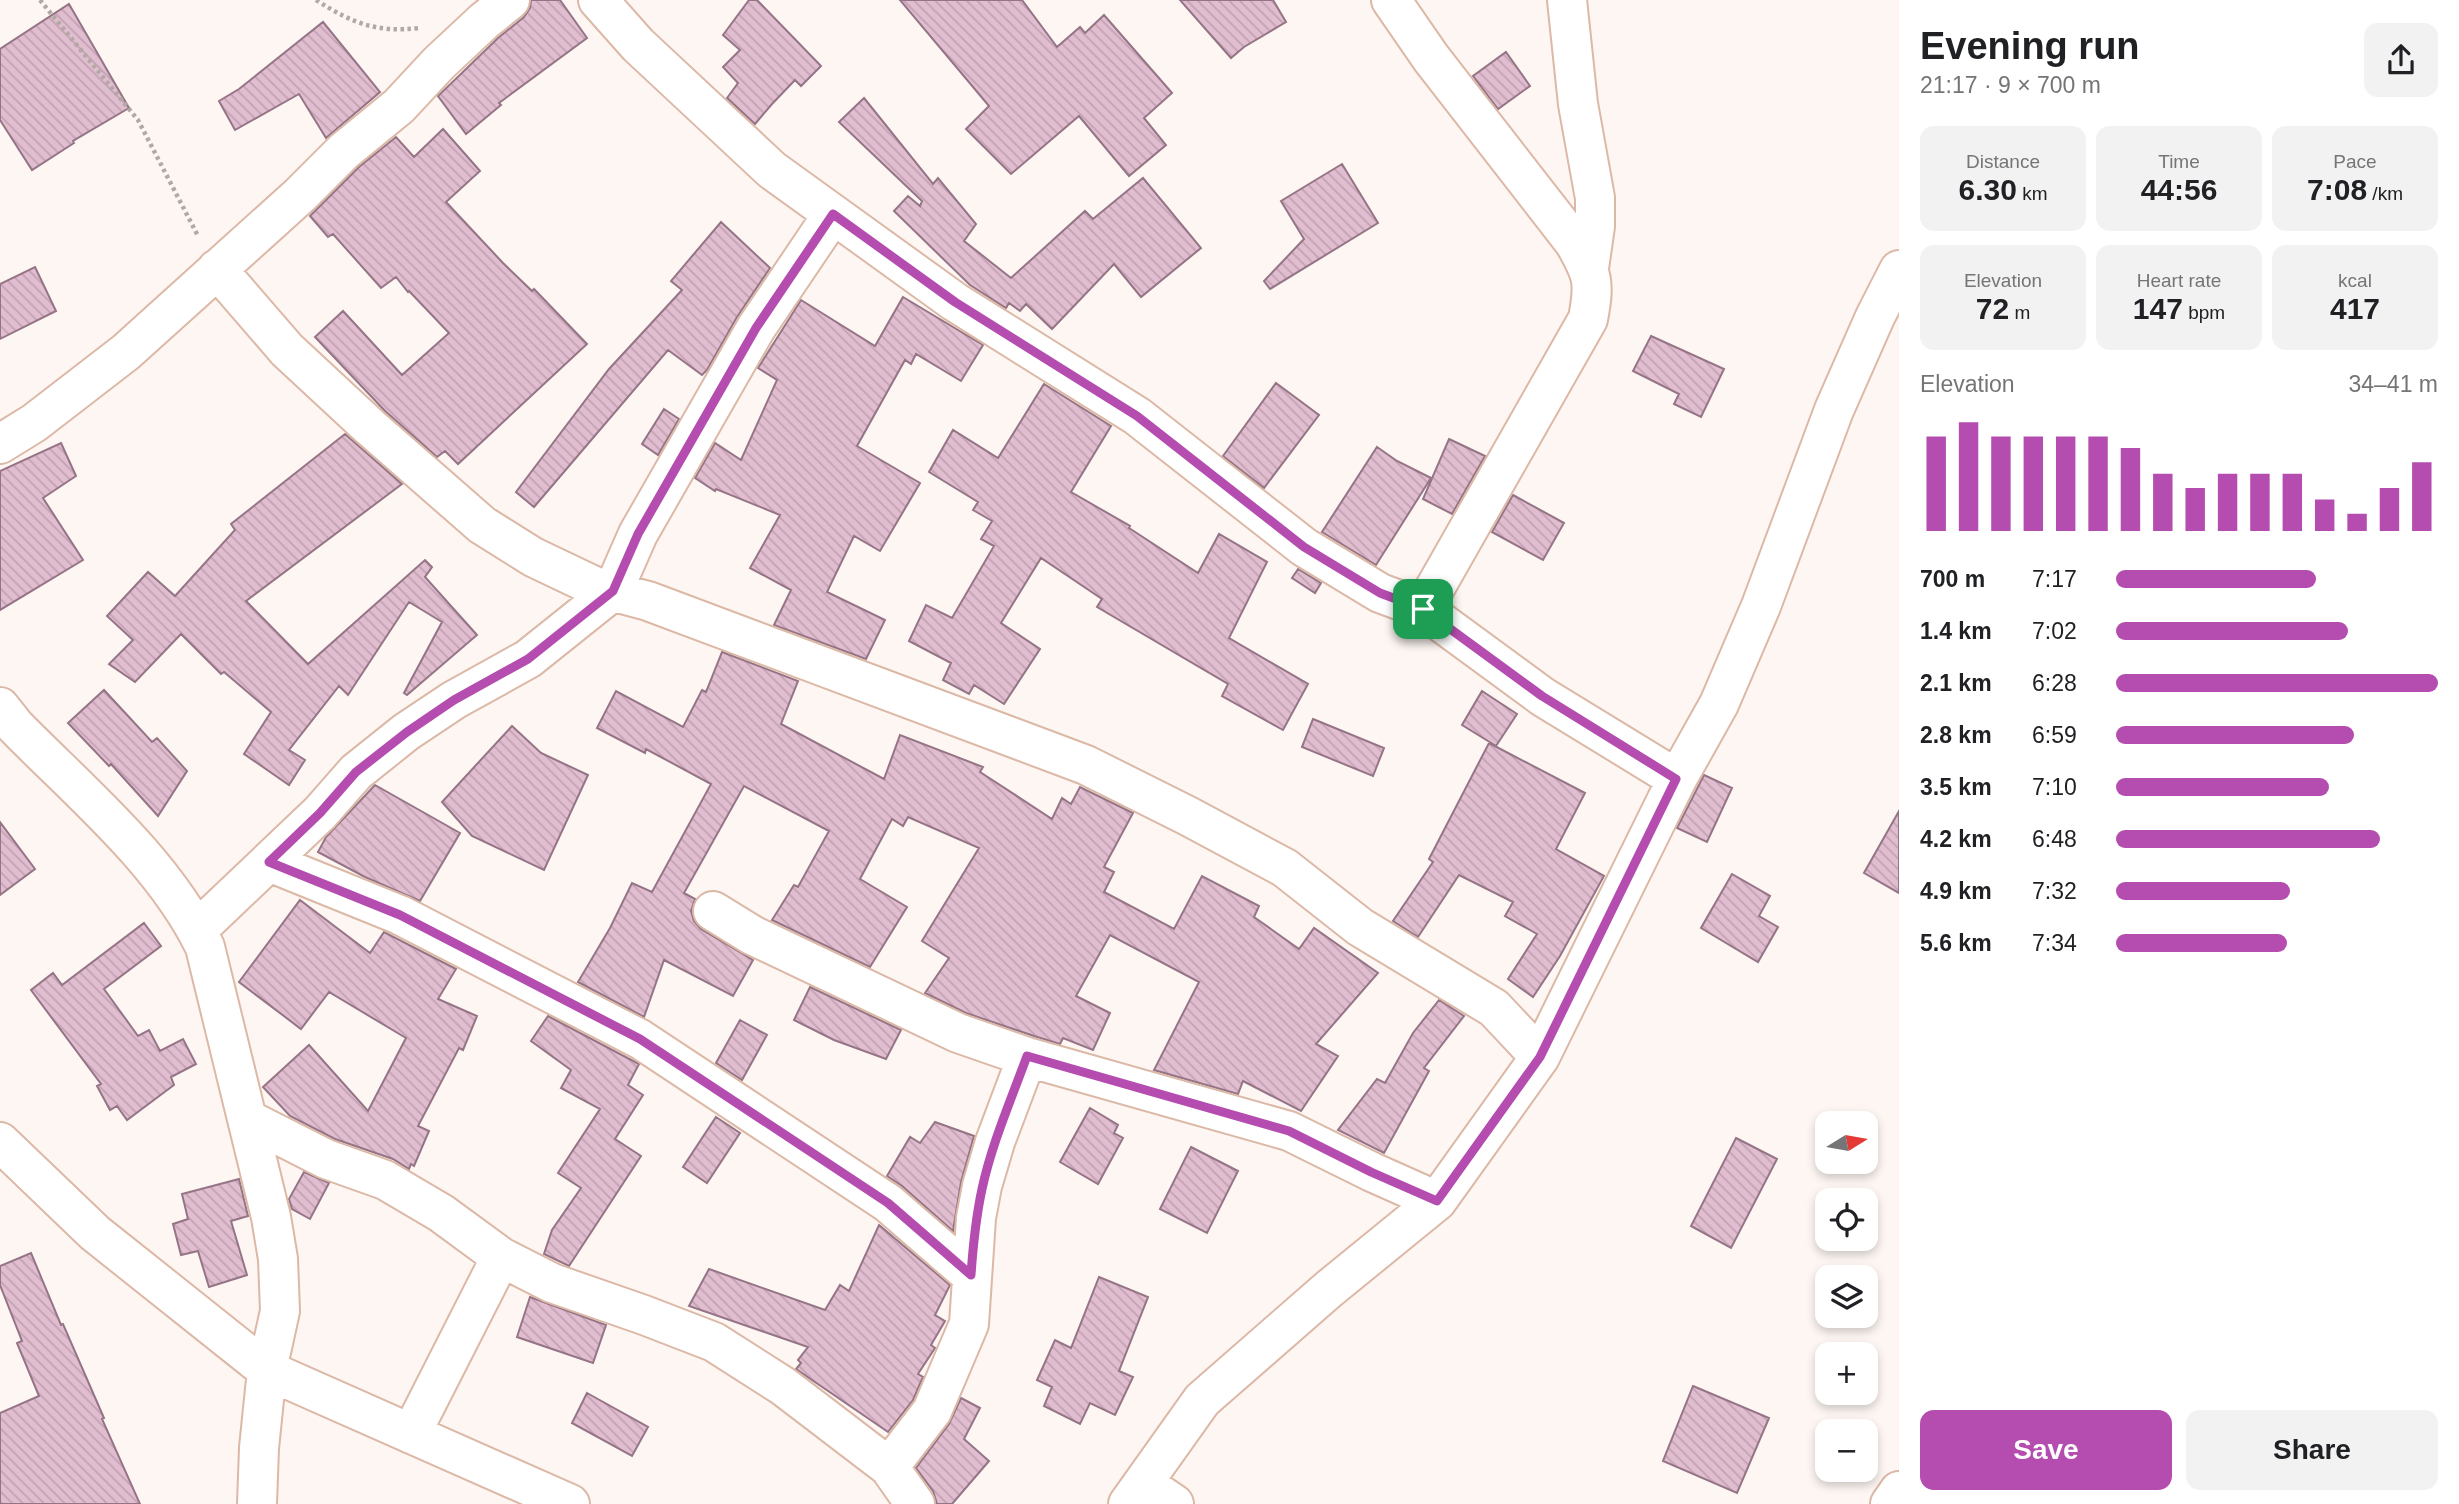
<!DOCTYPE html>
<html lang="en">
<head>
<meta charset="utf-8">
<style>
	body { margin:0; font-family:Helvetica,sans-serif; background:#f2f2f2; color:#202124; height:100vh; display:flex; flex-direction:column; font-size:26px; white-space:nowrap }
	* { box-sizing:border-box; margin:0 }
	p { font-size:23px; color:#757577 }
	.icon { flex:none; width:38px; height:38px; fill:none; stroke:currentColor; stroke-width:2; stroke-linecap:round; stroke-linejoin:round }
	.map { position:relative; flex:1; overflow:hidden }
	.panel { display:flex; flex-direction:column; background:#fff; width:560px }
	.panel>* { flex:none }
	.needle { width:46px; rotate:79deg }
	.tools { position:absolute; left:1815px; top:1111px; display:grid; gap:14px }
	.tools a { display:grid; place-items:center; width:63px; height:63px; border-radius:14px; background:#fff; box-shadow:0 4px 10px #0003; font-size:35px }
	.pin { position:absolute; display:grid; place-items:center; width:60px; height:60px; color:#fff; margin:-30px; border-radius:14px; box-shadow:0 4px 10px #0006 }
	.round { display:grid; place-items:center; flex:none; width:74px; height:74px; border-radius:14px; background:#f2f2f2 }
	.head { display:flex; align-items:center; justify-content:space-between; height:119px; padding:0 21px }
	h1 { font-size:38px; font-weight:700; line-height:52px }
	.figures { display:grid; grid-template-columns:repeat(3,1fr); gap:10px; height:119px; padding:7px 21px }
	.figures div { display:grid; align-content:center; border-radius:14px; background:#f2f2f2; text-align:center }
	.figures b { font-size:30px; font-weight:700 }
	.figures small { font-size:19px; font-weight:400 }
	.figures p { font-size:19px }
	.chart { height:196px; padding:14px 21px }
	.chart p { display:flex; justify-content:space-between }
	.chart svg { width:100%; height:126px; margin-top:7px; stroke:#b54caf; stroke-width:6 }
	.action { display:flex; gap:14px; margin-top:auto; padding:14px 21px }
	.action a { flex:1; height:80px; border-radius:14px; background:#b54caf; color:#fff; font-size:28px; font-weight:700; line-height:80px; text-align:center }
	.action a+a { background:#f2f2f2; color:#202124 }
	ul { padding:0 21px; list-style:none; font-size:23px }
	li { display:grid; grid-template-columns:112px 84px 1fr; align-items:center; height:52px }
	li i { height:18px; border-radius:9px; background:#b54caf }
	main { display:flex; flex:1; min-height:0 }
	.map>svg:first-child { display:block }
	.building { fill:url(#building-back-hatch); stroke:#957486; stroke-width:2 }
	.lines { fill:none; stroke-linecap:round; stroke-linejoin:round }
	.street-casing { stroke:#dcb8a6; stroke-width:42 }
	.highway-casing { stroke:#dcb8a6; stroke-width:42 }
	.path { stroke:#b3a9a4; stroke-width:4.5; stroke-dasharray:3.5 3.5; stroke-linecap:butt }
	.street { stroke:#fff; stroke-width:38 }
	.highway { stroke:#fff; stroke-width:38 }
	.route-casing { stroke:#fff; stroke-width:14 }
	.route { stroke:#b54caf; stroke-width:9 }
</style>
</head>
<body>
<main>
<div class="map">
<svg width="1899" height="1504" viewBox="0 0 1899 1504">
	<defs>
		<pattern id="building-back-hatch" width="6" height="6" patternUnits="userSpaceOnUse" patternTransform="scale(1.75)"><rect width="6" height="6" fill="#e1bdd0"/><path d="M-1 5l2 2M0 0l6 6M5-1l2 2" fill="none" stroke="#c2a2b2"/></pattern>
	</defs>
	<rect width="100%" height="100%" fill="#fdf6f2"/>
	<!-- building -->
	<path class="building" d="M531 0H560L587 38 499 103 501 105 466 134 438 96 498 38 524 17 530 8Z
		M749 0H757L821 66 801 86 795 80 772 104 755 124 727 98 738 83 723 67 740 50 723 35Z
		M900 0H1022L1057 47 1080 27 1085 33 1104 15 1172 93 1144 118 1166 145 1129 176 1079 116 1011 174 966 129 989 106Z
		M1180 0H1273L1286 22 1244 47 1231 58Z
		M69 4 129 108 73 141 74 143 32 170 0 120V49Z
		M323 22 380 92 326 138 299 94 235 130 219 101 239 89Z
		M1506 52 1530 86 1498 109 1473 76Z
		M864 98 933 184 938 178 976 224 964 241 1011 278 1085 211 1093 219 1143 178 1201 248 1141 297 1114 264 1052 329 1026 304 1020 311 1009 303 1006 308 970 285 894 211 908 196 920 206 922 201 839 122Z
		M443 129 480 171 446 202 503 263 532 291 534 289 587 344 458 464 445 451 437 457 385 411 315 337 343 311 402 375 449 333 409 291 408 292 396 277 381 288 333 234 328 237 310 216 359 167 396 137 414 157Z
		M1342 164 1378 223 1270 289 1264 281 1304 239 1281 201Z
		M721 222 770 268 737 317 707 370 702 375 668 350 534 507 516 492 609 369 682 290 671 281Z
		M35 267 56 311 0 339V284Z
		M903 297 983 345 961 381 916 354 911 364 905 360 857 446 920 483 880 551 854 536 827 592 885 620 866 659 774 625 791 590 750 568 780 515 716 489 715 491 695 478 715 443 741 460 777 380 758 368 801 300 875 346Z
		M1651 336 1724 369 1701 417 1674 404 1679 394 1633 371Z
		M1276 383 1319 415 1264 488 1223 456Z
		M1044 384 1111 426 1071 492 1130 526 1129 528 1198 573 1219 534 1267 562 1229 638 1308 684 1283 730 1222 696 1228 684 1097 607 1102 599 1041 558 1001 623 1040 649 1004 704 974 685 969 694 943 680 951 663 909 641 926 605 952 618 994 546 981 539 992 521 973 510 978 502 929 472 953 430 998 458Z
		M664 409 679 419 658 455 642 444Z
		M345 434 402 484 246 601 308 664 425 560 432 567 425 577 477 635 407 695 404 693 442 622 409 602 348 695 339 686 289 750 305 760 289 785 244 754 271 712 224 672 221 674 181 634 135 682 109 664 133 640 107 616 148 572 175 596 235 530 231 524Z
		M1449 439 1485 456 1452 514 1423 499Z
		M61 443 76 476 43 498 83 560 0 610V471Z
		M1377 447 1397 461 1431 478 1376 565 1322 532Z
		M1513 495 1564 523 1543 560 1492 532Z
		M1298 569 1321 583 1315 593 1292 578Z
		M722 652 798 681 781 724 884 779 900 735 983 767 980 772 1052 819 1062 798 1071 804 1080 787 1133 813 1104 867 1114 872 1104 892 1174 929 1202 876 1259 906 1254 917 1299 949 1314 928 1378 973 1316 1044 1338 1056 1301 1111 1243 1081 1238 1094 1154 1070 1199 982 1110 935 1076 996 1110 1013 1093 1050 1063 1038 1060 1044 1034 1036 966 1013 925 993 949 958 922 941 979 848 908 817 903 826 892 819 860 879 907 907 870 967 772 920 794 885 798 887 829 831 744 786 684 893 695 899 691 911 694 921 701 929 753 960 733 996 664 960 644 1017 578 982 610 928 632 883 652 892 711 784 646 749 645 753 597 728 616 691 683 727 702 690 706 692Z
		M104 690 152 742 157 738 187 771 158 816 111 764 109 766 68 723Z
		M1482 691 1517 714 1496 746 1462 725Z
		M1313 719 1384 748 1373 776 1302 747Z
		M512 726 541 753 588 775 544 870 472 836 442 802Z
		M1489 743 1585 793 1556 849 1604 876 1560 956 1533 997 1508 979 1537 934 1505 916 1513 902 1459 875 1418 937 1393 921 1433 862 1429 859Z
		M1704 775 1732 788 1707 842 1677 828Z
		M375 785 460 833 420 901 365 877 318 852 326 837Z
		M1899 811V893L1864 873Z
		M0 822 35 869 0 895Z
		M1732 874 1770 896 1759 916 1778 927 1758 962 1701 928Z
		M300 900 370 953 384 932 456 969 438 999 477 1016 463 1050 459 1048 418 1126 429 1131 414 1166 411 1164 409 1169 393 1159 335 1139 290 1116 263 1087 309 1045 368 1111 406 1038 329 992 301 1029 239 982Z
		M144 923 161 946 104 989 138 1036 149 1030 160 1051 183 1039 196 1064 171 1077 174 1085 127 1120 117 1106 110 1110 97 1086 101 1084 31 990 53 973 62 985Z
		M810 987 901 1030 886 1059 834 1040 794 1020Z
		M1439 1000 1464 1016 1424 1068 1429 1071 1384 1153 1338 1130 1377 1079 1385 1083 1413 1033Z
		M548 1016 639 1064 628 1085 643 1095 615 1139 641 1156 569 1266 544 1254 552 1230 581 1188 558 1173 600 1109 561 1088 571 1070 531 1041Z
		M740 1020 767 1035 742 1080 716 1063Z
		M1090 1108 1118 1125 1114 1133 1123 1138 1098 1184 1060 1162Z
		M716 1117 740 1133 707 1183 683 1167Z
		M935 1122 974 1136 961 1182 953 1231 902 1186 887 1176 910 1137 920 1143Z
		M1736 1138 1777 1159 1731 1248 1691 1226Z
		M1191 1147 1238 1171 1207 1233 1160 1209Z
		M304 1172 329 1183 310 1219 292 1209 289 1199Z
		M239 1179 248 1216 231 1221 247 1275 209 1287 198 1251 181 1255 173 1224 188 1219 182 1194Z
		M879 1225 950 1285 935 1315 945 1321 931 1345 935 1348 918 1374 923 1377 913 1400 888 1432 796 1369 801 1363 798 1360 808 1347 689 1306 709 1269 825 1310 840 1285 849 1291Z
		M31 1253 61 1325 63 1324 90 1386 104 1418 102 1419 140 1504H0V1413L39 1396 17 1343 22 1341 0 1285V1266Z
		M1099 1277 1148 1297 1119 1371 1133 1377 1115 1415 1090 1403 1080 1424 1044 1406 1052 1387 1037 1380 1055 1340 1071 1348Z
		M530 1297 606 1325 593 1363 517 1337Z
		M1693 1386 1769 1418 1737 1493 1663 1461Z
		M587 1393 648 1427 632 1456 572 1423Z
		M961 1398 980 1408 964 1439 989 1461 952 1504H937L933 1491 916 1468 949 1424Z"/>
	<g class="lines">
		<defs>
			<path id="street" d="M598 0 638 45 772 170 955 302 1137 416 1304 547 1380 593 1423 609 1543 697 1677 779
				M1391 0 1431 58 1574 242C1593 275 1595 282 1588 319L1423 609
				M1567 0 1578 104 1595 198V226L1589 268
				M217 269 287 350 370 427 482 525 533 557 596 587 648 601 1086 765 1188 816 1285 868 1360 927 1494 1008 1540 1057
				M0 444 34 423 126 352 300 195 344 151 399 106 439 63 484 21 510 0
				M0 707 16 727C82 794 164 862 205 947L271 1217 278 1259 280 1311 267 1370 259 1448 257 1504
				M269 862 400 915 640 1039 888 1203 971 1275
				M713 911 752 935 958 1033 1027 1057 1289 1131 1372 1172 1437 1201
				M197 930 320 813 356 772 406 732 454 700 528 659 613 591 638 534 756 328 833 214
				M247 1119 326 1159 385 1180 441 1213 501 1257 552 1283 644 1315 714 1342 783 1386 889 1467 915 1504
				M0 1142 95 1233 267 1370 570 1504
				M411 1434 501 1257
				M889 1467 932 1411 969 1324 976 1218 982 1186 995 1142 1027 1057
				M1143 1483 1174 1504
				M1128 1504 1202 1400 1329 1289 1437 1201 1540 1057 1677 779 1719 704 1761 606 1834 410 1875 317 1899 270"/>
			<path id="highway" d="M1890 1504 1899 1491"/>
		</defs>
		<!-- street casing -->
		<use href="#street" class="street-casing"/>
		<!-- highway casing -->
		<use href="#highway" class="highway-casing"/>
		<!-- path -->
		<path class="path" d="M40 0 138 120 198 236
			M316 0C352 23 376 33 420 28"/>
		<!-- street -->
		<use href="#street" class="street"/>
		<!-- highway -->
		<use href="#highway" class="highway"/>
	</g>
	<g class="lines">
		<defs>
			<path id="route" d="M833 214 955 302 1137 416 1304 547 1380 593 1423 609 1542 696 1676 779 1540 1057 1437 1201 1371 1172 1289 1131 1027 1056C1011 1100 992 1143 982 1189 976 1217 973 1246 971 1275L888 1203 640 1039 400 915 269 862 320 813 356 772 407 732 454 700 528 659 613 591 638 534 756 328Z"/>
		</defs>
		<!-- route casing -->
		<use href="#route" class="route-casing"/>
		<!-- route -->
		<use href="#route" class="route"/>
	</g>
</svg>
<div class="tools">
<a><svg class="needle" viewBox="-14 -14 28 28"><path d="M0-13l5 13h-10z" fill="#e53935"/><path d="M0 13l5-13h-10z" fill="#757577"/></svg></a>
<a><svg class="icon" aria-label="locate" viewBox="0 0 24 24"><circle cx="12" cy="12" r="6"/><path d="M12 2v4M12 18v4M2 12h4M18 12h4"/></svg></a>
<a><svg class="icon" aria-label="layers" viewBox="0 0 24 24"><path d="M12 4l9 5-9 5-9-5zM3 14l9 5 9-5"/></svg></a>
<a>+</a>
<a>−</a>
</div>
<div class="pin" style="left:1423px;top:609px;background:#1e9e55"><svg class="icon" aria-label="arrive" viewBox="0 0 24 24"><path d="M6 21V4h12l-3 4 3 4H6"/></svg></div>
</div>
<section class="panel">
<div class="head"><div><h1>Evening run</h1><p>21:17 · 9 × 700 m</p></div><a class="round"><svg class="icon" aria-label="share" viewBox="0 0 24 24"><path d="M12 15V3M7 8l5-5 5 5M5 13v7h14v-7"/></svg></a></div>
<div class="figures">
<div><p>Distance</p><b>6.30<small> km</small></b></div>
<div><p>Time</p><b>44:56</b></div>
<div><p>Pace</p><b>7:08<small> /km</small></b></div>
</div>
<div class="figures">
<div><p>Elevation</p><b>72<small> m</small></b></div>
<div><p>Heart rate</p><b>147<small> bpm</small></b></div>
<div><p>kcal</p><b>417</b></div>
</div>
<div class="chart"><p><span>Elevation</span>34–41 m</p>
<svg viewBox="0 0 160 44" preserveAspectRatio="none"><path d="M5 44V11M15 44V6M25 44V11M35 44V11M45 44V11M55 44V11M65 44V15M75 44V24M85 44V29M95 44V24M105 44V24M115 44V24M125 44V33M135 44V38M145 44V29M155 44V20"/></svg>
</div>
<ul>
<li><b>700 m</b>7:17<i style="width:62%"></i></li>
<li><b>1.4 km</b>7:02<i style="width:72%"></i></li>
<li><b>2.1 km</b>6:28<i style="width:100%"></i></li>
<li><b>2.8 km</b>6:59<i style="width:74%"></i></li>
<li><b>3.5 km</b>7:10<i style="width:66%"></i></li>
<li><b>4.2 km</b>6:48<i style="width:82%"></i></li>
<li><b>4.9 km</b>7:32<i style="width:54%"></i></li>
<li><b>5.6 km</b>7:34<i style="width:53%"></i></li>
</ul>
<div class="action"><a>Save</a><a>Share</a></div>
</section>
</main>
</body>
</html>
